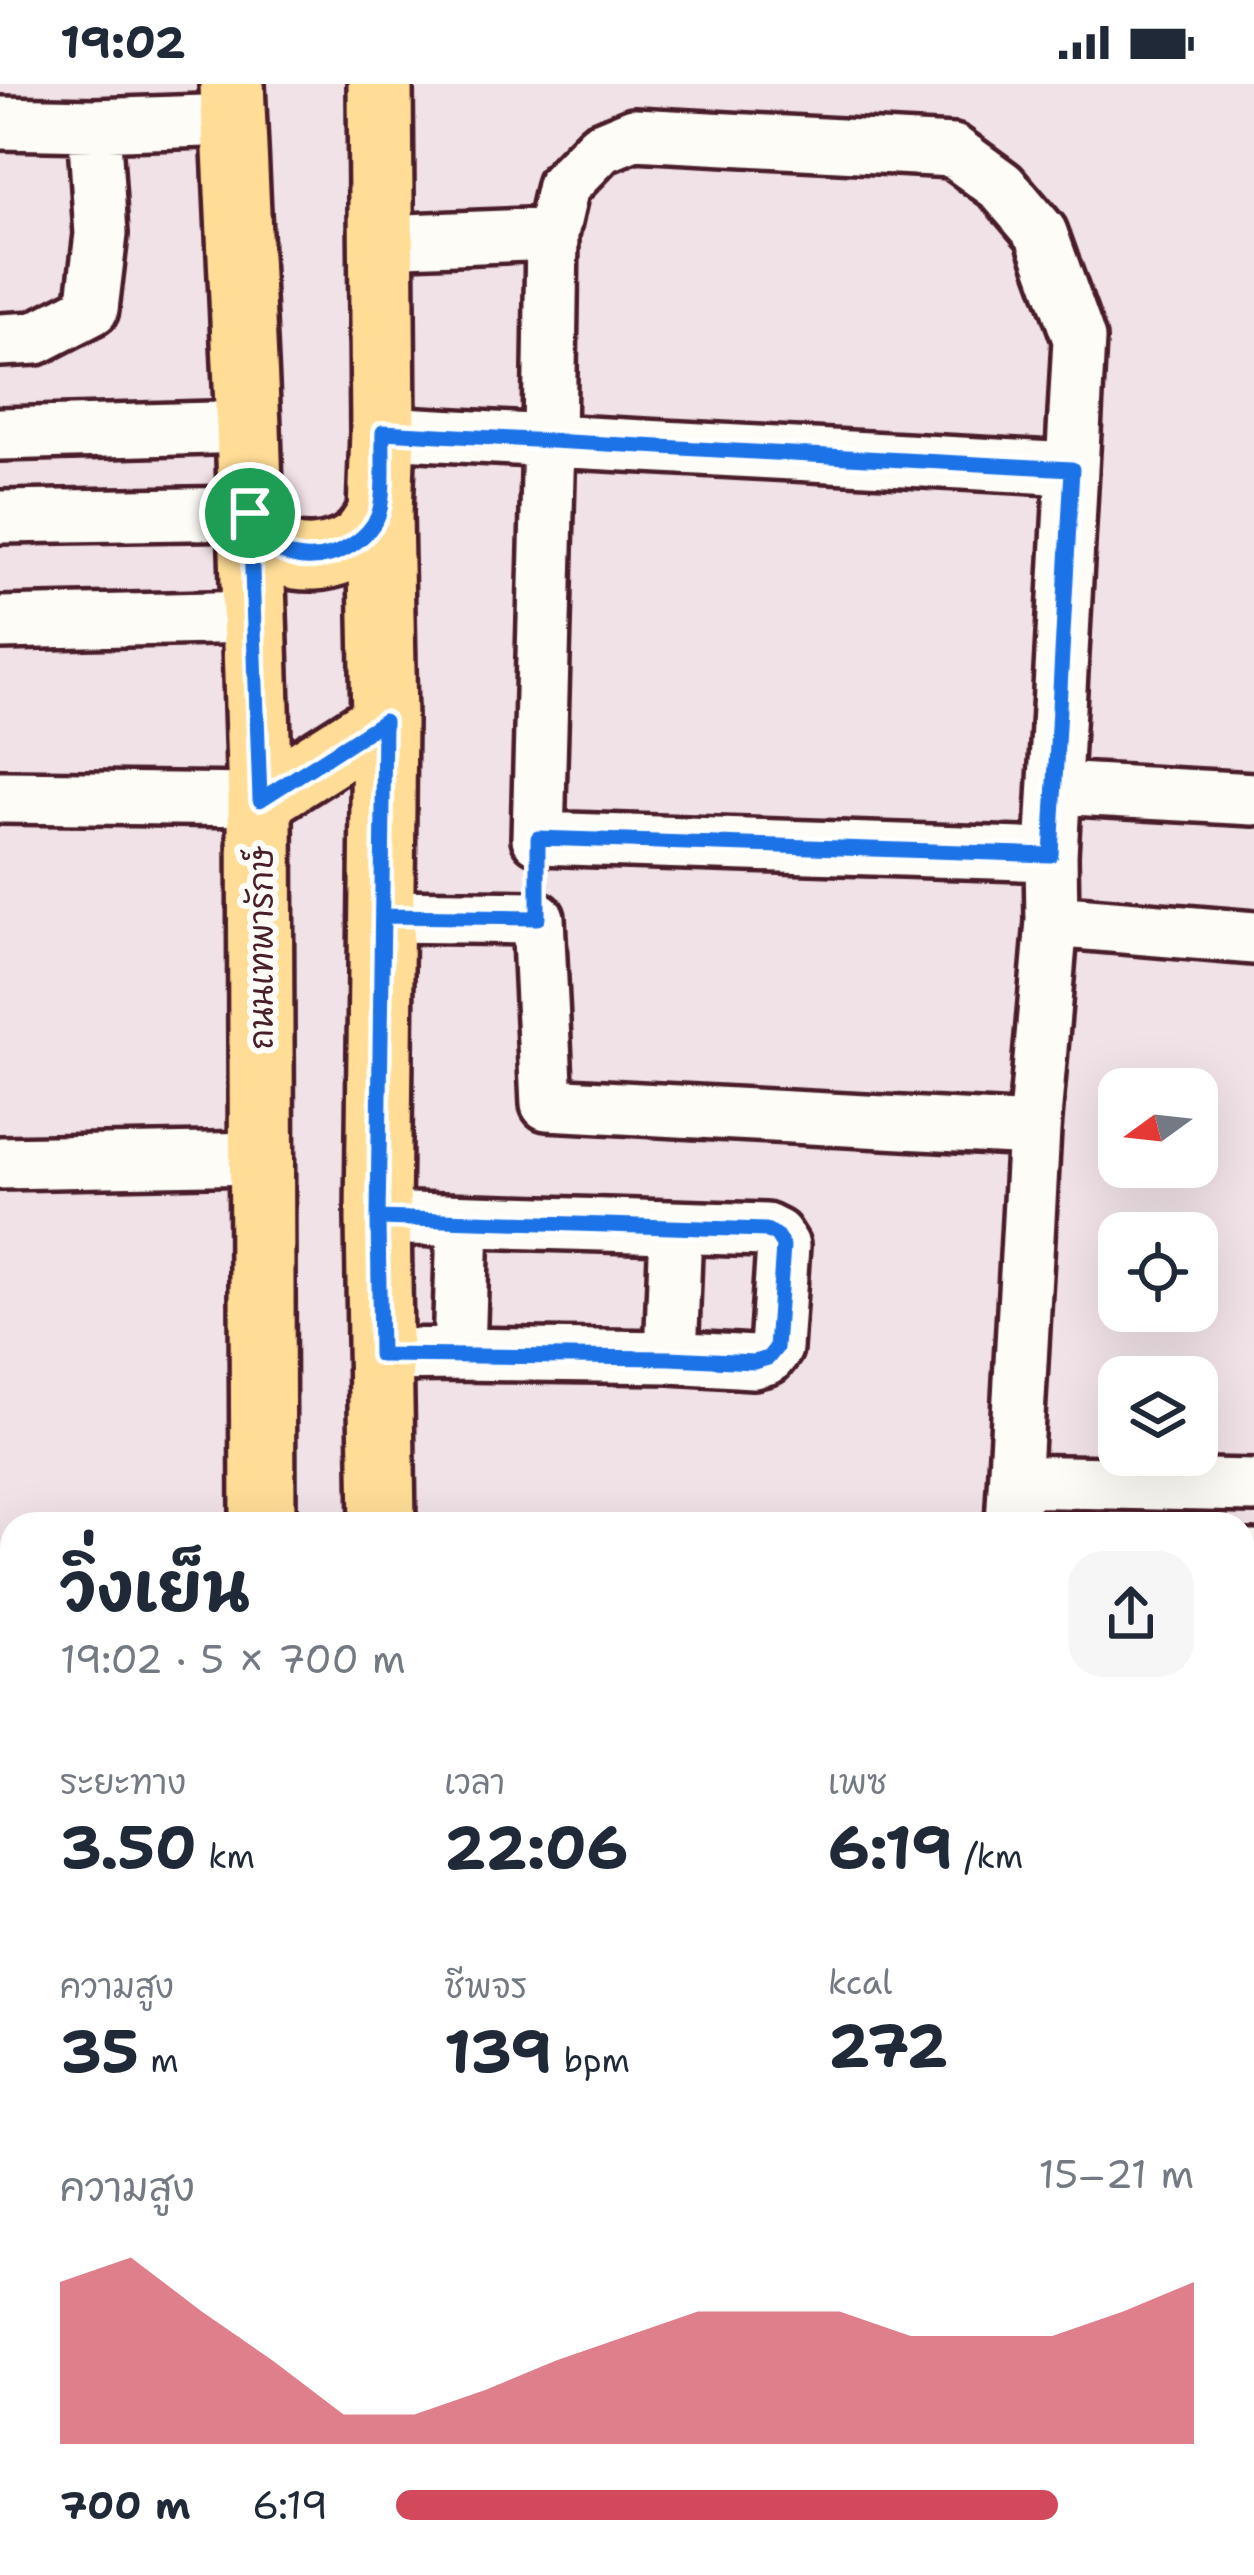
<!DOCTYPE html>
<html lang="th">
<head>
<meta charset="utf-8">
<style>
	body { margin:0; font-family:"Shantell Sans","Playpen Sans Thai",sans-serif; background:#f6f6f7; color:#1f2937; height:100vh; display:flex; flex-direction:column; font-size:45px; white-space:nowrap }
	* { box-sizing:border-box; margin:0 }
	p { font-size:39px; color:#747a83 }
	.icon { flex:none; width:66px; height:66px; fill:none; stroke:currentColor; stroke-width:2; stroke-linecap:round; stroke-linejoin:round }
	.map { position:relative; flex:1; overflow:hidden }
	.details { position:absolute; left:0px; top:1428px; width:1254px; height:1065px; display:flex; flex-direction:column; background:#fff; border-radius:36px 36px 0 0; box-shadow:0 12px 48px #0002 }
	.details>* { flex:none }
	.needle { width:78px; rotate:255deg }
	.buttons { position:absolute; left:1098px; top:984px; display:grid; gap:24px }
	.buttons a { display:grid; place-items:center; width:120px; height:120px; border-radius:24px; background:#fff; box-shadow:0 12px 48px #0002; font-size:60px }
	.pin { position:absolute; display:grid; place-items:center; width:102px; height:102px; color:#fff; margin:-51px; border:6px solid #fff; border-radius:50%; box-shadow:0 3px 12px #0007 }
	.round { display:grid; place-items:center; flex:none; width:126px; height:126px; border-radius:36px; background:#f6f6f7 }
	.head { display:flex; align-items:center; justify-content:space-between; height:204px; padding:0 60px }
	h1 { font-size:66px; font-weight:700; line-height:90px }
	.figures { display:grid; grid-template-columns:repeat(3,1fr); gap:18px; height:204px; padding:12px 60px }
	.figures div { display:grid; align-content:center }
	.figures b { font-size:60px; font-weight:700 }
	.figures small { font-size:33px; font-weight:400 }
	.figures p { font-size:33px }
	.chart { height:336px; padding:24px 60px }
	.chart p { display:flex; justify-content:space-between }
	.chart svg { width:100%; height:216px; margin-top:12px; fill:#d1495b; opacity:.7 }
	ul { padding:0 60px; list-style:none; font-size:39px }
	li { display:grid; grid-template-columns:192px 144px 1fr; align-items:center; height:90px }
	li i { height:30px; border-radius:15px; background:#d1495b }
	.status { display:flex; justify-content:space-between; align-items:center; height:84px; padding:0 60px; background:#fff; direction:ltr }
	.status svg { height:33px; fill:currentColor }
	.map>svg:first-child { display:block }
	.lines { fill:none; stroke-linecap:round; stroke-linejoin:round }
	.minor-casing { stroke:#4a1f2b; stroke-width:60 }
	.major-casing { stroke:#4a1f2b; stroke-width:72 }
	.minor { stroke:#fdfcf7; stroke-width:51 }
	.major { stroke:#ffdd96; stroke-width:63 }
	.route-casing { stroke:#fff; stroke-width:24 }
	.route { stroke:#1a73e8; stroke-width:15 }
	.labels { text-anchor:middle; stroke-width:12; stroke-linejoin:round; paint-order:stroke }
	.street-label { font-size:33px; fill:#4a1f2b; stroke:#fdfcf7 }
</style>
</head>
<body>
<div class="status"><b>19:02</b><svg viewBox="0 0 49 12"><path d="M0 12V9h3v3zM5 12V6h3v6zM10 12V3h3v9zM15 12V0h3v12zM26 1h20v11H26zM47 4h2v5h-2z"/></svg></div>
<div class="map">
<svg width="1254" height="2491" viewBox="0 0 1254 2491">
	<rect width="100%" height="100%" fill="#f1e2e7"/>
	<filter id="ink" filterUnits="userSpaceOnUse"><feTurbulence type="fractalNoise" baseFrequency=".00833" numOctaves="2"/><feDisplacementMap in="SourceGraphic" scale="24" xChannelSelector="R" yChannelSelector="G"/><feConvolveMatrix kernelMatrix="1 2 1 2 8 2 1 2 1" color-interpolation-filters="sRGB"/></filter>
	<g filter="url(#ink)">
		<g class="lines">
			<defs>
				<path id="minor" d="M0 39 94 41 233 36
					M552 150 549 356 538 754 1051 771
					M382 157 552 150 563 102 600 64 634 50 953 67 1001 102 1041 149 1079 255 1072 385
					M0 256 36 254 92 225 101 150 94 41
					M383 348 1072 385 1051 771 1052 837 1254 854
					M0 350 248 343
					M0 433 251 429
					M0 539 254 533
					M1055 704 1254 715
					M0 713 260 716
					M383 832 538 834 547 1020 1034 1046
					M0 1079 261 1074
					M378 1134 766 1146 776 1151 783 1162 776 1264 768 1274 753 1278 671 1273 459 1270 379 1271
					M459 1270 463 1138
					M671 1273 676 1144
					M1015 1397 1254 1402
					M1012 1440 1034 1046 1052 837
					M1242 1473H1254
					M0 1663H12
					M1053 2481H1078"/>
				<path id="major" d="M232 0 248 343 260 716 263 1440
					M380 0 383 348 380 429 384 637 378 1134 383 1440
					M251 429C255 437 259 448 265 455 287 484 340 477 363 454 370 447 375 437 380 429
					M260 716 384 637
					M274 2481V2491
					M396 2481V2491"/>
			</defs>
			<!-- minor casing -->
			<use href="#minor" class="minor-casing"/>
			<!-- major casing -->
			<use href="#major" class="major-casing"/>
			<!-- minor -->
			<use href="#minor" class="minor"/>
			<!-- major -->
			<use href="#major" class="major"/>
		</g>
	</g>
	<g class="lines" filter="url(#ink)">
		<defs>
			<path id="route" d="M250 429 260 716 384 637 378 1134 766 1146 776 1151 783 1162 776 1264 768 1274 754 1278 670 1274 380 1271 378 1134 383 832 538 834V754L1051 771 1072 385 383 348C382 370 386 416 377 434 359 469 305 489 271 461 261 453 256 440 250 429"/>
		</defs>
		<!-- route casing -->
		<use href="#route" class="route-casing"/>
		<!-- route -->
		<use href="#route" class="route"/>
	</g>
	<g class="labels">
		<!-- street labels -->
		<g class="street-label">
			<text transform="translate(261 864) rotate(-90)" y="12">ถนนเทพารักษ์</text>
		</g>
	</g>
</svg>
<div class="buttons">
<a><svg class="needle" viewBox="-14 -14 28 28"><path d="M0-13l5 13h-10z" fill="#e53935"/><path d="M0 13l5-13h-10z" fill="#747a83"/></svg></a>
<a><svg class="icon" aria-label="locate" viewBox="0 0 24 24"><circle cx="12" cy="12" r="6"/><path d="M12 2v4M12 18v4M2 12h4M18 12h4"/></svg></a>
<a><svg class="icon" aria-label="layers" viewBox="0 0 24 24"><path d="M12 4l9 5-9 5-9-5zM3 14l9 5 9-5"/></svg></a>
</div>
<div class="pin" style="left:250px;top:429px;background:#1e9e55"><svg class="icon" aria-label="arrive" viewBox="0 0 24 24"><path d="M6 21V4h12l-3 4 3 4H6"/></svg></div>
<section class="details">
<div class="head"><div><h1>วิ่งเย็น</h1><p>19:02 · 5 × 700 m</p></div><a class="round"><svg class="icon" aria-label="share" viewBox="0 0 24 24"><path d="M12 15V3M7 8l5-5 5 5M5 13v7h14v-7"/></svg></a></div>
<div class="figures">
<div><p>ระยะทาง</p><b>3.50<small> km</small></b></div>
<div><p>เวลา</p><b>22:06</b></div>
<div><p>เพซ</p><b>6:19<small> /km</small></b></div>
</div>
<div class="figures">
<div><p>ความสูง</p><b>35<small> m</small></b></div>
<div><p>ชีพจร</p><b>139<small> bpm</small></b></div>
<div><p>kcal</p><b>272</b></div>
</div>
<div class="chart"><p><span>ความสูง</span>15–21 m</p>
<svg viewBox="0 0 160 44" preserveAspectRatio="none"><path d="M0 44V11L10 6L20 17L30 27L40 38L50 38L60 33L70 27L80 22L90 17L100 17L110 17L120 22L130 22L140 22L150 17L160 11V44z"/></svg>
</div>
<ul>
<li><b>700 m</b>6:19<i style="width:83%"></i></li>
</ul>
</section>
</div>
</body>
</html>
